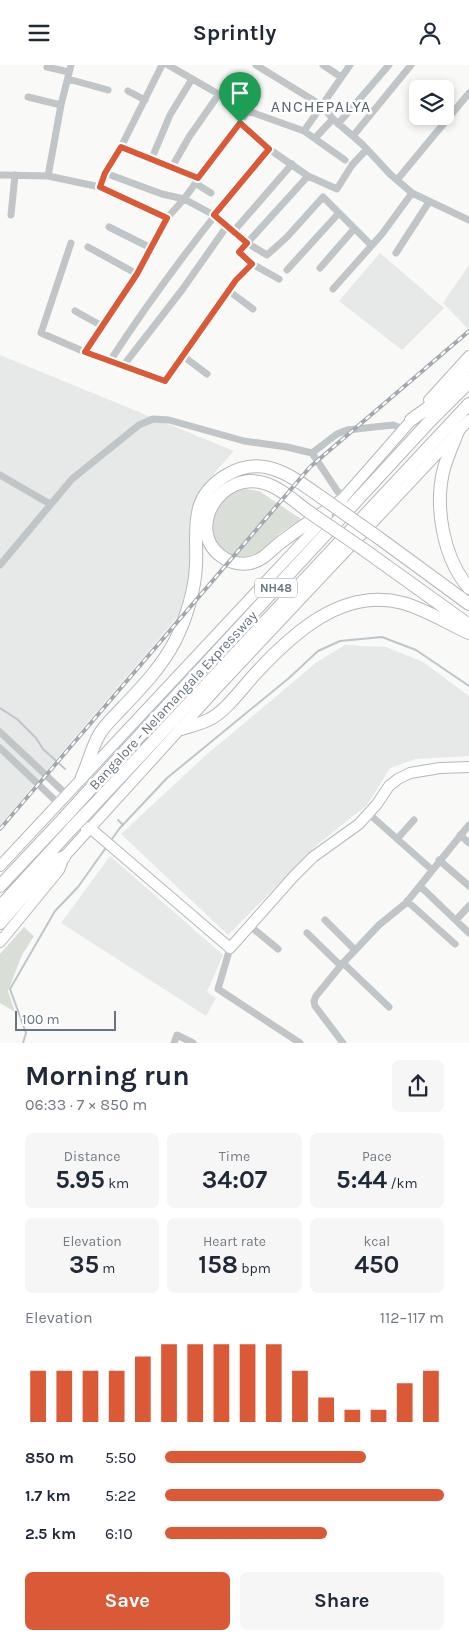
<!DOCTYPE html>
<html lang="en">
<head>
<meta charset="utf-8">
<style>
	body { margin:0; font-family:Karla,sans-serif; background:#f6f6f7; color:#1f2937; height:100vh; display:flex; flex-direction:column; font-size:19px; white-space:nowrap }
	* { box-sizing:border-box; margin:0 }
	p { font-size:16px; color:#747a83 }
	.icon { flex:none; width:28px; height:28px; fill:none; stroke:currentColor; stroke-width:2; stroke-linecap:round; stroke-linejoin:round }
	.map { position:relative; height:978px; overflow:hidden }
	.sheet { display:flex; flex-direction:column; background:#fff; flex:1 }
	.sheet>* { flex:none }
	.tools { position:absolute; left:409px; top:15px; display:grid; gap:10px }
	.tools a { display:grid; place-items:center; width:45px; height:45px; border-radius:8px; background:#fff; box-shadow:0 2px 8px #0003; font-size:25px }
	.scale { position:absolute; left:15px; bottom:12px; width:101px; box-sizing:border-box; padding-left:5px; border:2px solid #667580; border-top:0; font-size:14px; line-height:18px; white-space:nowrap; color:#667580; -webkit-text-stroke:4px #fff; paint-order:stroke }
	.pin { position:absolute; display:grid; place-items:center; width:42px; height:42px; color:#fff; margin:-51px -21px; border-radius:50% 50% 50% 0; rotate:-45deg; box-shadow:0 0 5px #0007 }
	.pin .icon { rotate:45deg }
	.round { display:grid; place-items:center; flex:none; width:52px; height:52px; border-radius:8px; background:#f6f6f7 }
	.head { display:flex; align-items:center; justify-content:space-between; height:85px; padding:0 25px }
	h1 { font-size:28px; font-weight:700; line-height:38px }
	.stats { display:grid; grid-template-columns:repeat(3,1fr); gap:8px; height:85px; padding:5px 25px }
	.stats div { display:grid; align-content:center; border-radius:8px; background:#f6f6f7; text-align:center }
	.stats b { font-size:25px; font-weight:700 }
	.stats small { font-size:14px; font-weight:400 }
	.stats p { font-size:14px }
	.chart { height:140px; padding:10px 25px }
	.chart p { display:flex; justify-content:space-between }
	.chart svg { width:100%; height:90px; margin-top:5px; stroke:#da5936; stroke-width:6 }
	.primary-button { display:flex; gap:10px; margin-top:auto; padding:10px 25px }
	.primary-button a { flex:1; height:58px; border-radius:8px; background:#da5936; color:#fff; font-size:20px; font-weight:700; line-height:58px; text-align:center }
	.primary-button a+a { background:#f6f6f7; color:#1f2937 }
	ul { padding:0 25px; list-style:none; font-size:16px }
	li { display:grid; grid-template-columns:80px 60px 1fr; align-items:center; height:38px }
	li i { height:12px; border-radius:6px; background:#da5936 }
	header { display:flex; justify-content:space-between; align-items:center; height:65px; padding:0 25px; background:#fff; font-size:22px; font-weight:700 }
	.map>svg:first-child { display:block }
	.built { fill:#e7e8e8 }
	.green { fill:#d9ded6 }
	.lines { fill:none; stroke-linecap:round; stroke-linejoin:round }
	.stream { stroke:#bcc6cb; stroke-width:2 }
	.secondary-casing { stroke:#b3b9bd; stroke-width:12 }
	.highway-casing { stroke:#b4b8bb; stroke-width:14 }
	.street { stroke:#c0c5c8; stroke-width:7 }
	.secondary { stroke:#fff; stroke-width:10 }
	.highway { stroke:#fff; stroke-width:12 }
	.rail-casing { stroke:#a2a9ae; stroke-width:4 }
	.rail { stroke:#fff; stroke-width:2; stroke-dasharray:5.5; stroke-linecap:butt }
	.highway-bridge-casing { stroke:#b4b8bb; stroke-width:14; stroke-linecap:butt }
	.highway-bridge { stroke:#fff; stroke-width:12 }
	.route-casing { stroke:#fff; stroke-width:10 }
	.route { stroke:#da5936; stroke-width:6 }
	.labels { text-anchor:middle; stroke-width:5; stroke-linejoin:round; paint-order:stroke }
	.shield { fill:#fff; stroke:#949ea6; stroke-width:1 }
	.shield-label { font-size:12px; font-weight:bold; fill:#667580 }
	.street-label { font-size:14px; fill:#667580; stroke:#fff }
	.quarter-label { font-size:16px; letter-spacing:1px; fill:#57636c; stroke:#fff }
</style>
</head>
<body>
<header><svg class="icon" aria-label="menu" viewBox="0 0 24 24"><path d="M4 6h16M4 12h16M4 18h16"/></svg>Sprintly<svg class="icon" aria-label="person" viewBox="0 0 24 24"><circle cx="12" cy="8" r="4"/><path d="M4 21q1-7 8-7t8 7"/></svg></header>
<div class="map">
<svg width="469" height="978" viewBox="0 0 469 978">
	<rect width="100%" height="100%" fill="#f9f9f7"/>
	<!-- built -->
	<path class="built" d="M380 188 444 243 402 285 339 236Z
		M469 200V265L443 238Z
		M0 290 234 386 200 424 191 446V501L180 549 0 760Z
		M345 580 386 582 423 597 469 631V691L416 694 390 703 367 740 318 779 228 870 121 769 205 691 317 597Z
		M110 791 223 890 207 927 216 933 206 951 61 858Z"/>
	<!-- green -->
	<path class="green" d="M245 424 259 426 301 454C293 460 283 465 276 472 268 479 263 487 252 490 207 503 195 434 245 424Z
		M24 862 34 871 22 890 8 926 15 947 0 938V889Z"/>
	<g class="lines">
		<!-- stream -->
		<path class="stream" d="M0 643 17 654 36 673 43 684 65 704
			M118 755 123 760
			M112 774 119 764 167 713 289 613 318 586 340 576 382 572 416 585 469 621
			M23 978 26 968 10 924 55 846 78 822 105 784"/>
		<defs>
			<path id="secondary" d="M429 335 469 291
				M337 440 416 350
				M85 762 90 763 230 883 294 811 313 792 359 759 377 739 389 721 398 714 410 708 440 703 469 702
				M0 801 327 451
				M0 877 59 805 64 792 220 620 469 355"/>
			<path id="highway" d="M411 355 429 342 469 302
				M458 366C453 379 448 390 444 403 434 441 443 493 469 523
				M309 447C295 437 281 423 264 418 221 405 185 464 221 491 230 498 239 500 250 498 265 495 272 483 284 475 302 461 322 449 341 436
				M379 473 469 539
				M363 484 469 560
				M181 664C190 661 201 659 210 654 226 646 243 622 256 608 293 568 343 522 403 538 427 545 447 558 469 568
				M82 712C88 699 92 682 99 670 105 659 116 650 124 641 143 621 162 601 175 576 186 554 195 525 196 500 197 481 194 461 199 443 203 429 212 419 225 411 262 388 290 410 321 432
				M84 731 430 356 469 317
				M93 741 469 339
				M0 821 64 753
				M0 842 73 762
				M0 858 54 796 64 792"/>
		</defs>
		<!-- secondary casing -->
		<use href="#secondary" class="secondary-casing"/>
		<!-- highway casing -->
		<use href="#highway" class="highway-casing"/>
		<!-- street -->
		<path class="street" d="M168 0 248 46
			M256 0 321 40 333 54 362 79 390 109 412 128 469 155
			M323 0 341 12
			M47 2 69 7
			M68 14 108 25
			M128 26 145 35
			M28 32 61 40
			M240 58 269 84 308 111 337 124 352 100 367 84
			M338 59 389 0
			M304 66 345 95
			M353 71 411 0
			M315 73 333 54
			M121 82 198 113
			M152 93 170 50 192 14
			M172 102 189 72 219 29
			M105 108 162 129 184 134 214 150 247 178 267 190 287 172 323 132 371 180
			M0 110 48 111 100 122 167 153
			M48 111 61 40 71 0
			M397 115 469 28
			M195 118 211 128
			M100 122 105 108 121 82 162 0
			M11 150 15 110
			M109 162 151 183
			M233 167 292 99
			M71 178 41 268 85 287
			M88 182 137 209
			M396 188 429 137
			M252 199 236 215 165 316 85 287 137 209 167 153 184 134 248 46 304 66 350 0
			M320 203 354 164
			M287 205 338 149
			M279 214 252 199 239 187 308 111
			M333 224 382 169 412 128
			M229 226 253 244
			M75 246 102 261
			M183 291 207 309
			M110 296C158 222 212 152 269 84
			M123 301 182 225 227 161
			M312 388 337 369 347 365 393 360 404 364
			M0 410 50 439
			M0 500 72 414 139 360 153 354 169 355 244 376 287 382 312 388 338 427 345 431
			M0 667 67 730
			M0 683 59 739
			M368 748 431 804
			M460 770 469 778
			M397 774 414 755
			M439 795 469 821
			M420 821 469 868
			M407 836 455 879
			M325 855 355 885
			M456 855 469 841
			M250 861 278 884
			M307 868 340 900
			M230 883 218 924 300 978
			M343 898 389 942
			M174 978 177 970 193 978
			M343 978 315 941 314 936 316 931 343 898 379 860 406 838 469 760"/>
		<!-- secondary -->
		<use href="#secondary" class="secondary"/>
		<!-- highway -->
		<use href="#highway" class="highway"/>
		<defs>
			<path id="rail" d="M0 764 310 402 469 266"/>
		</defs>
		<!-- rail casing -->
		<use href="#rail" class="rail-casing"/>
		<!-- rail -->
		<use href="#rail" class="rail"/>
		<defs>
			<path id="highway-bridge" d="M321 432 379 473
				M309 447 363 484
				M64 753 84 731
				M73 762 93 741"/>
		</defs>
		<!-- highway-bridge casing -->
		<use href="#highway-bridge" class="highway-bridge-casing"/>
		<!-- highway-bridge -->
		<use href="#highway-bridge" class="highway-bridge"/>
	</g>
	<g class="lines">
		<defs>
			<path id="route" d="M240 58 269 84 214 150 247 178 239 187 252 199 236 215 165 316 85 287 137 209 167 153 100 122 105 108 121 82 198 113Z"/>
		</defs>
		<!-- route casing -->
		<use href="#route" class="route-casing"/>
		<!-- route -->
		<use href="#route" class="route"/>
	</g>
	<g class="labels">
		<!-- shield labels -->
		<rect class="shield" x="255" y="513.5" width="42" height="19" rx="4"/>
		<g class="shield-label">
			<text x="276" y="527">NH48</text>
		</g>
		<!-- street labels -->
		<g class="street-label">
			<text transform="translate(173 635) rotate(-47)" y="5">Bangalore - Nelamangala Expressway</text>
		</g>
		<!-- quarter labels -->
		<g class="quarter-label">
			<text x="321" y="47">ANCHEPALYA</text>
		</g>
	</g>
</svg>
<div class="tools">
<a><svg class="icon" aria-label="layers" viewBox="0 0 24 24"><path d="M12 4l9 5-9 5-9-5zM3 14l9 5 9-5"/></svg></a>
</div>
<div class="scale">100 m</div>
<div class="pin" style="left:240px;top:58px;background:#1e9e55"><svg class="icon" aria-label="arrive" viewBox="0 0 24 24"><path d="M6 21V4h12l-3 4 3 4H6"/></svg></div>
</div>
<section class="sheet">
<div class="head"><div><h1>Morning run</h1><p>06:33 · 7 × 850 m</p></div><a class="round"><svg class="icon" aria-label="share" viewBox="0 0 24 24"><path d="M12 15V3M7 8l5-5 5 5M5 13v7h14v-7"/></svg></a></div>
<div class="stats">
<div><p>Distance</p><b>5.95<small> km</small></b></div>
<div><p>Time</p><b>34:07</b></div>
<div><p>Pace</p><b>5:44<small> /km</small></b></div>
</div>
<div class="stats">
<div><p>Elevation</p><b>35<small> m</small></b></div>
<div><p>Heart rate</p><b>158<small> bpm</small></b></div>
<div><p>kcal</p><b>450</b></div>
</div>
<div class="chart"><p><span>Elevation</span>112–117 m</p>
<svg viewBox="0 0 160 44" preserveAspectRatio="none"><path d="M5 44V19M15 44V19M25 44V19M35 44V19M45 44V12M55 44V6M65 44V6M75 44V6M85 44V6M95 44V6M105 44V19M115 44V32M125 44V38M135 44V38M145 44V25M155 44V19"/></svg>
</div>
<ul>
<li><b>850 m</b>5:50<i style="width:72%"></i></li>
<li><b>1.7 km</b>5:22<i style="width:100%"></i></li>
<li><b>2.5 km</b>6:10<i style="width:58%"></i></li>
</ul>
<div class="primary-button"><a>Save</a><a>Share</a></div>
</section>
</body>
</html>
